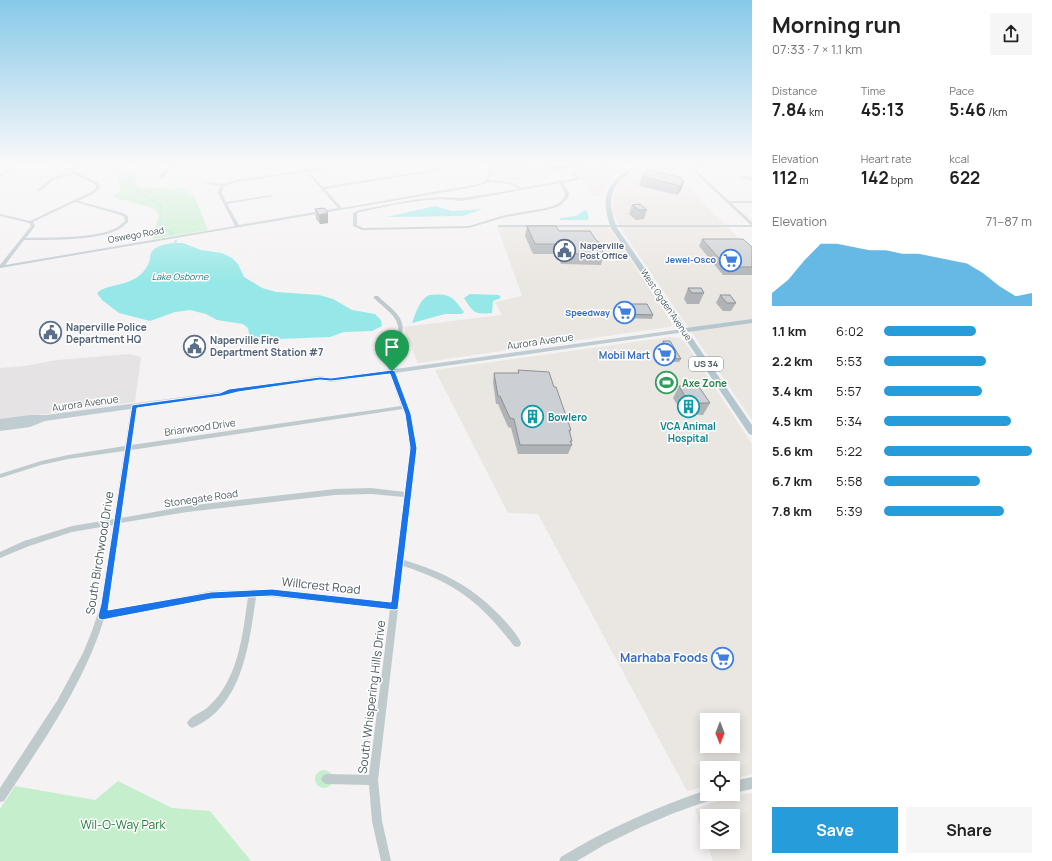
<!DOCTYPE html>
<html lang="en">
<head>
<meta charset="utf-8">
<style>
	body { margin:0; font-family:Manrope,sans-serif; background:#f6f6f6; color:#222; height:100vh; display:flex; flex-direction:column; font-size:15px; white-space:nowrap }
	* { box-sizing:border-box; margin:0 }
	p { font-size:13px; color:#767676 }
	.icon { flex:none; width:22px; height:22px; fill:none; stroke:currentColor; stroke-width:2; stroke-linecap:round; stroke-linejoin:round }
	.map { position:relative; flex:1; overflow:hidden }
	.panel { display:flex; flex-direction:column; background:#fff; width:300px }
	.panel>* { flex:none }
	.needle { width:26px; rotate:180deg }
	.controls { position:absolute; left:700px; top:713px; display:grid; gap:8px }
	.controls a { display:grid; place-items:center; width:40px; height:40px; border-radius:0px; background:#fff; box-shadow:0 2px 10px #0003; font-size:20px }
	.pin { position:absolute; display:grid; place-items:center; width:34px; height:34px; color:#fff; margin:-41px -17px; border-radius:50% 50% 50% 0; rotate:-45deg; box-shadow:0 0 4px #0007 }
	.pin .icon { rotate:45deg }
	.round { display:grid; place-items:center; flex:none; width:42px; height:42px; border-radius:0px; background:#f6f6f6 }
	.headline { display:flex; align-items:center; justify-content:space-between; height:68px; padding:0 20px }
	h1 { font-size:22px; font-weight:700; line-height:30px }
	.metrics { display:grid; grid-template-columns:repeat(3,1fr); gap:6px; height:68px; padding:4px 20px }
	.metrics div { display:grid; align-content:center }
	.metrics b { font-size:17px; font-weight:700 }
	.metrics small { font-size:11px; font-weight:400 }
	.metrics p { font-size:11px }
	.chart { height:112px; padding:8px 20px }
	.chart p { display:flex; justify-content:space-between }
	.chart svg { width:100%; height:72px; margin-top:4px; fill:#269cdb; opacity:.7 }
	.button { display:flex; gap:8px; margin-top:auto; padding:8px 20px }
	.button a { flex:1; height:46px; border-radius:0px; background:#269cdb; color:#fff; font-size:16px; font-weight:700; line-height:46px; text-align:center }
	.button a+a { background:#f6f6f6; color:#222 }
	ul { padding:0 20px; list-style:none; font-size:13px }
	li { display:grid; grid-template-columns:64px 48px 1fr; align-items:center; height:30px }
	li i { height:10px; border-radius:5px; background:#269cdb }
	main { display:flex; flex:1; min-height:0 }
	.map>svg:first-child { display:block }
	.commercial { fill:#eae6e1; fill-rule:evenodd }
	.education { fill:#e5e3e4 }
	.green { fill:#c5eecc }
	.water { fill:#95e8e7 }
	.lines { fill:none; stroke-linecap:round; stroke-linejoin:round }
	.stream-far1 { stroke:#95e8e7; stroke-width:1 }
	.stream { stroke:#95e8e7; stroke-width:1.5 }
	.minor { fill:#bfcacd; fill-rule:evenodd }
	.tertiary { fill:#bfcacd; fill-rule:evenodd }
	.secondary { fill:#bfccd2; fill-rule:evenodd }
	.primary { fill:#b4c7ce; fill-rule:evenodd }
	.wall { fill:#afb3b6 }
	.shaded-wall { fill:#8f9294 }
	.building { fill:#ccd0d4; stroke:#8f9294 }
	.route { fill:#1a73e8; stroke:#fff; fill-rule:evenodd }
	.labels { text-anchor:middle; stroke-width:3; stroke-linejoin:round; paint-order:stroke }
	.far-street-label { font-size:9px; fill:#4b5a5f; stroke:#fff }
	.far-service-label { font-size:9px; font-weight:bold; fill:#4e5e75; stroke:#fff; text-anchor:start }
	.far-shop-label { font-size:9px; font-weight:bold; fill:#366cbe; stroke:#fff; text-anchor:end }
	.far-water-label { font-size:9px; font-style:italic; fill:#148281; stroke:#fff }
	.shield { fill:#fff; stroke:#818c8f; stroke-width:1 }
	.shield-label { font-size:9px; font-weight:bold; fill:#4b5a5f }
	.service-label { font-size:10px; font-weight:bold; fill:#4e5e75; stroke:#fff; text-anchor:start }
	.street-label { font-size:10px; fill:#4b5a5f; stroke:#fff }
	.shop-label { font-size:10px; font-weight:bold; fill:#366cbe; stroke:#fff; text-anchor:end }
	.leisure-label { font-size:10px; font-weight:bold; fill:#27864d; stroke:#fff; text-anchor:start }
	.culture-label { font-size:10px; font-weight:bold; fill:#0d838f; stroke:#fff; text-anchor:start }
	.near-street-label { font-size:12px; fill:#4b5a5f; stroke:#fff }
	.near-shop-label { font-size:12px; font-weight:bold; fill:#366cbe; stroke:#fff; text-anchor:end }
	.near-park-label { font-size:12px; fill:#1e7e39; stroke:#fff }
</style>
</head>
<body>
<main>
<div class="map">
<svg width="752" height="861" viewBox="0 0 752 861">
	<rect width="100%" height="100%" fill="#f4f2f3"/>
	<!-- commercial -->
	<path class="commercial" d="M486 163H596L611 170 615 174 607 186 603 196H593L575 169 509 181 489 176 490 172Z
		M653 163H663L752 251V420L622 231 613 213V198L619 184 630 174Z
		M608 225 671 322 672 325 670 327 418 363 403 327 502 315 495 302 522 296 497 226Z
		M670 337 679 338 685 342 752 444V774L733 779V768H707V786L687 791 538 514 508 513 435 370ZM707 720H733V746H707Z
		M752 793V861H713L695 809 733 796ZM707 816H733V842H707Z"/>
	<!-- education -->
	<path class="education" d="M130 354 141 357 135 402 0 420V368L25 366 57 360Z"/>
	<!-- green -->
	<path class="green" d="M115 163 146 164 135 174 137 187 165 188 166 189 181 188 194 196 208 230 153 239 159 214 153 208 112 197 121 191Z
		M656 379H674L678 387H661Z
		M315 779a9 9 0 1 1 18 0a9 9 0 1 1-18 0Z
		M118 781 172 808 210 811 251 861H0V809L15 786 95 800Z"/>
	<!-- water -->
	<path class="water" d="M435 206 452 211 483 209 463 216 387 217Z
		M585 210 587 211 589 218 587 220H559L561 218 576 216Z
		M183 243 201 250 222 253 232 258 238 264 244 277 262 288 276 292 319 295 333 299 352 310 375 314 381 320 382 326 372 331 344 332 330 337 280 339 255 345 250 339 248 328 243 324 217 320 206 314 190 310 175 312 150 321 119 313 102 300 97 293C105 285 121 286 132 280 139 277 146 271 149 262 150 260 150 256 151 253 157 243 173 243 183 243Z
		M470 294 499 295 501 298 493 301 492 313C474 315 473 312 464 298Z
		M429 295C450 293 452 296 464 312L462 314H445L412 323C416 313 419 300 429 295Z"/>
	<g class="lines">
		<!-- stream-far1 -->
		<path class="stream-far1" d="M131 166 130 187 161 206 162 217 160 224 163 228 174 234
			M175 242 176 240"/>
		<!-- stream -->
		<path class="stream" d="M175 243 176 241"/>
		<!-- minor -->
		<path class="minor" d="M30 163H47L45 164 16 165 0 178V175L12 165 0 166V164Z
			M76 163H79L74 168V171L97 182 100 185 99 189 93 194 78 201 123 213 128 216V222C126 224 124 226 121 228 101 241 49 240 24 240L5 265 235 226 218 193 219 188 222 186 208 184 206 183 207 182 224 184 236 180 305 170 299 163H301L308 170 350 164 349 166 309 172 323 187 430 170 439 167 440 163H443L441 169 431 172 325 189 342 208 479 184C491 179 489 174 487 163H489C491 169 493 175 489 180L511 182 522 188 576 178 572 173 574 172 580 179 563 183 569 193 568 198 560 206 547 210 506 217 469 228 362 230 353 226V213L359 210 418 199 441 197 462 198 519 189 510 184 488 182 481 185 469 188 0 268V265L31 226 29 223 0 216V214L30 221 91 192 96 188V185L75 174 53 180 40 191 37 190 51 178 72 172 70 171V168ZM306 172 338 208 239 225 227 204 274 196 272 195 226 202 222 193 223 188 227 185 236 182ZM560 183 565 193 564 198 558 204 546 208 505 215 469 226 363 228 357 225V213L360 212 398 204 428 200 441 199 462 201ZM75 202 121 215 124 217 125 221C123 223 120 225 118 227 97 239 51 237 26 238L35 226 33 222Z
			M171 163H174L163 178H161L160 177Z
			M186 163H205L203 164H188Z
			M702 163H706L698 167V172L729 201H752V203H731L752 222V227H499L497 226 499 225H751L695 173V166Z
			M742 176H752V178H749L752 179V181L741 178 740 177Z
			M374 296H378C392 310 412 320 398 342 395 348 391 352 391 359L413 422 416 455 412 494V495L411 497 404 560C446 573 474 587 505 621 510 627 518 635 521 643L520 646 517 647 514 646C480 602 456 583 403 566L378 780 382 821 391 861H381L372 821 369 785 326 784 323 782 321 779 323 776 326 774 369 775 390 609 272 597H256C249 644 243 707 192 728L189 726 187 723C190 716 201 713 207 708 211 704 216 699 219 695 240 667 243 631 248 597L211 599 104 619C83 686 42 743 4 801L0 802V788L57 701 83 653 92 631 101 604 113 525 72 532 29 546 0 558V552L24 541 72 526 114 519 124 451 68 459 41 465 0 478V474L41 461 68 455 125 446 131 407 134 405 137 407 131 445 401 406 385 359C386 352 390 348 394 342 407 321 388 312 374 298ZM403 409 407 422 410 455 405 492 371 488 335 489 187 506 121 518 131 450ZM371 494 404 497 391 602 272 589 211 591 107 611 109 604 120 523 187 512 335 495Z"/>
		<!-- tertiary -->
		<path class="tertiary" d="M595 163H599L625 174 622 175Z
			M752 777V789L733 793V781Z
			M707 790V794H718L716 798 674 813 641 827 604 845 577 861H559L561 857C607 829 656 807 707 790Z"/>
		<!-- secondary -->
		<path class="secondary" d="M683 329 686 331 685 332 331 382 320 380 230 393 222 396 45 421 30 427 0 431V425L31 421 0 425V419L30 415H46L221 392 229 389 320 376 331 378Z"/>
		<!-- primary -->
		<path class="primary" d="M640 163H645C640 167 632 170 627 175 607 189 609 208 617 228L686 328 752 319V323L688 332 752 425V435L749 434 611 228C598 194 609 179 640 163Z"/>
	</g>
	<!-- wall -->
	<path class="wall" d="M499 163H524V166H501Z
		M546 163H588L587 165 552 169 546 165Z
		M642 176 682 178V180L684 181 681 190 677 195 639 186Z
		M632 205 647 210 644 219 636 220 629 214Z
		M315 209 328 213V223L320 224 316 219Z
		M527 226 559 231 604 255 601 265 561 264 556 254H533L525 236Z
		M702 239 752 247V275H723L699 246Z
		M688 288 704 293 699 304H687L684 299Z
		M720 295 736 303 731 311H723L716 303Z
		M621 304 653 315 652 319 625 318 619 308Z
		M663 341 681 359 679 362H667L661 353 663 350H664L661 344Z
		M518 370 554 387 571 430 570 434 572 441 571 444 572 445 568 454H518L511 428 508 427 498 404H496L493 382 494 373H518Z
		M679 386 710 403 703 415 683 414 673 398Z"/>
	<!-- shaded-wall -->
	<path class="shaded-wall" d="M553 163H588L587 165 552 169Z
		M684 181 681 190 677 195 680 186Z
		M328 213V223L320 224 319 215Z"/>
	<!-- building -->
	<path class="building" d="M648 170 654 171 682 178 681 180 684 181 680 186 642 176Z
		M640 204 647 210H639L632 205Z
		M324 208 328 213 319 215 315 209Z
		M527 226H556L559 231H590L596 240 599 242 604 255 563 253 559 244H535Z
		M702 239H743L752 247V267H727Z
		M688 288H701L704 293H692Z
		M720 295H730L736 303H727Z
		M621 304H647L653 315 626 314Z
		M663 341H670L681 359 668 358 663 350H668Z
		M518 370 549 372 554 387H556L571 430H569L572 441H570L572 445H520L514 419 510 418 500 396H498L494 373H519Z
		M679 386 699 387 710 403H689Z"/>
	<!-- sky -->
	<linearGradient id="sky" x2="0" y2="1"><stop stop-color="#87c9e8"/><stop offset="0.58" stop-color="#faf9fa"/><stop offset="1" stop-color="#faf9fa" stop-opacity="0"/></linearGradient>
	<rect width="752" height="283" fill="url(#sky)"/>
	<!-- route -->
	<path class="route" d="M392 370 395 371 411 414 417 448 398 609 395 610 272 596 211 599 102 620 99 619 98 616 101 604 132 405 220 393 229 389 320 377 331 378ZM390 374 405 414 410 448 391 602 272 589 211 592 108 610 137 408 222 396 238 392 320 380 331 381Z"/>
	<!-- icons -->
	<defs>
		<symbol id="civic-ring" viewBox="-11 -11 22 22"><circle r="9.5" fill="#fff" stroke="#5c6f8a" stroke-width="1.5"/><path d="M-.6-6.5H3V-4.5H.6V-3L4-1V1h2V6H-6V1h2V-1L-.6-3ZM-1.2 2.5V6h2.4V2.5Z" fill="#5c6f8a"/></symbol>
		<symbol id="supermarket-ring" viewBox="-11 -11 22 22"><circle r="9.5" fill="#fff" stroke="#3f7fe0" stroke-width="1.5"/><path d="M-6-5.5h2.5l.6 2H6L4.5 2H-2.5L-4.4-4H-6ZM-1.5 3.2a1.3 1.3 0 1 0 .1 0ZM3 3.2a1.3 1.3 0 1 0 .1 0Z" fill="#3f7fe0"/></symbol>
		<symbol id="stadium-ring" viewBox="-11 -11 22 22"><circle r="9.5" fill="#fff" stroke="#2e9e5b" stroke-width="1.5"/><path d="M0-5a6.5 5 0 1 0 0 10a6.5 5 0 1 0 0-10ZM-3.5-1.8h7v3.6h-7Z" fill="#2e9e5b"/></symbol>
		<symbol id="building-ring" viewBox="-11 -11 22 22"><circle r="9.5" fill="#fff" stroke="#0f9aa8" stroke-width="1.5"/><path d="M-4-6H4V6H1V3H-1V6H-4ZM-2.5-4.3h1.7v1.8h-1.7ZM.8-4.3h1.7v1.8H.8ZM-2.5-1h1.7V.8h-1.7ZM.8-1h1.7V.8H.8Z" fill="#0f9aa8"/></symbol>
	</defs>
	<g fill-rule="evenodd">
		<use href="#civic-ring" x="552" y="238" width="25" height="25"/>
		<use href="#supermarket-ring" x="718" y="248" width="25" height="25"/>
		<use href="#supermarket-ring" x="612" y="300" width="25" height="25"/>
		<use href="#civic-ring" x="38" y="320" width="25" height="25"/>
		<use href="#civic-ring" x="182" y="334" width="25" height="25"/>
		<use href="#supermarket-ring" x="652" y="342" width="25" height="25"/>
		<use href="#stadium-ring" x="654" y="370" width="25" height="25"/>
		<use href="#building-ring" x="676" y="394" width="25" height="25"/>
		<use href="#building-ring" x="520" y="404" width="25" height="25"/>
		<use href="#supermarket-ring" x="710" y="646" width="25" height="25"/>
	</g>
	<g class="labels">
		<!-- far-street labels -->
		<g class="far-street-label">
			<text transform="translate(136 235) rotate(-10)" y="3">Oswego Road</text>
			<text transform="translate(666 305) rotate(56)" y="3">West Ogden Avenue</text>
		</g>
		<!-- far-service labels -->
		<g class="far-service-label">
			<text x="580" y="249">Naperville<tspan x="580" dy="10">Post Office</tspan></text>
		</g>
		<!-- far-shop labels -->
		<g class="far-shop-label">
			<text x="716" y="263">Jewel-Osco</text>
			<text x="610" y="316">Speedway</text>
		</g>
		<!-- far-water labels -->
		<g class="far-water-label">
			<text x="180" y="280">Lake Osborne</text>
		</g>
		<!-- shield labels -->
		<rect class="shield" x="689" y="357" width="34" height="14" rx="3"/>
		<g class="shield-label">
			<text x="706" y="367">US 34</text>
		</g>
		<!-- service labels -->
		<g class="service-label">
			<text x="66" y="331">Naperville Police<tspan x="66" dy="12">Department HQ</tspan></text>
			<text x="210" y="344">Naperville Fire<tspan x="210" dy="12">Department Station #7</tspan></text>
		</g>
		<!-- street labels -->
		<g class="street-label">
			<text transform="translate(540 341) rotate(-8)" y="4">Aurora Avenue</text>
			<text transform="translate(85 403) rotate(-8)" y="4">Aurora Avenue</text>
			<text transform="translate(200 427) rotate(-8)" y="4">Briarwood Drive</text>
			<text transform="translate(201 498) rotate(-8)" y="4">Stonegate Road</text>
		</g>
		<!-- shop labels -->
		<g class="shop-label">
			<text x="650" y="359">Mobil Mart</text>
		</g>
		<!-- leisure labels -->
		<g class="leisure-label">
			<text x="682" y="387">Axe Zone</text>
		</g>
		<!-- culture labels -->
		<g class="culture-label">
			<text x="548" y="421">Bowlero</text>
			<text x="688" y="430" text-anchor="middle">VCA Animal<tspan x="688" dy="12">Hospital</tspan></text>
		</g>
		<!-- near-street labels -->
		<g class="near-street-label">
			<text transform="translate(100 553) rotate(-81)" y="4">South Birchwood Drive</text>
			<text transform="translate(321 586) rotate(6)" y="4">Willcrest Road</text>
			<text transform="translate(372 697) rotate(-83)" y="4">South Whispering Hills Drive</text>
		</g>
		<!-- near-shop labels -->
		<g class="near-shop-label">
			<text x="708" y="662">Marhaba Foods</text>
		</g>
		<!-- near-park labels -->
		<g class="near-park-label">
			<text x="123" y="829">Wil-O-Way Park</text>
		</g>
	</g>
</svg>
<div class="controls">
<a><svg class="needle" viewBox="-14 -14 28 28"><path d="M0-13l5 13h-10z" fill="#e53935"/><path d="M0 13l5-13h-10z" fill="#767676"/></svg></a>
<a><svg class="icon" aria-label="locate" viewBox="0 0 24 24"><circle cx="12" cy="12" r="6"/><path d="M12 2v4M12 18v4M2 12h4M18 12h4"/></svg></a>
<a><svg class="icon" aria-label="layers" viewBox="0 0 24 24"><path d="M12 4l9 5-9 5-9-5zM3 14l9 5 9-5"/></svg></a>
</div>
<div class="pin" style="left:392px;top:371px;background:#1e9e55"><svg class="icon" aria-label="arrive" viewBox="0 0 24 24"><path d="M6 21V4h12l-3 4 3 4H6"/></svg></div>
</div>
<section class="panel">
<div class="headline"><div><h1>Morning run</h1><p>07:33 · 7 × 1.1 km</p></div><a class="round"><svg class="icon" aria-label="share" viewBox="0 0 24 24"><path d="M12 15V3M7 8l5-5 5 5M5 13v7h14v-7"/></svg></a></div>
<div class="metrics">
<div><p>Distance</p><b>7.84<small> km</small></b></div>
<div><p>Time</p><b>45:13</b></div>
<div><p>Pace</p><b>5:46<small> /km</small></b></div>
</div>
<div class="metrics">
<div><p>Elevation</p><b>112<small> m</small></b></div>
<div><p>Heart rate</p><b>142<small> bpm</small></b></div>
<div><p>kcal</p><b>622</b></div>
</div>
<div class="chart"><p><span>Elevation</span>71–87 m</p>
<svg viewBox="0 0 160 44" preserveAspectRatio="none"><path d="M0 44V36L10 28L20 16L30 6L40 6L50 8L60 10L70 10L80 12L90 12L100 14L110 16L120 18L130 24L140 32L150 38L160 36V44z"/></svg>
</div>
<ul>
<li><b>1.1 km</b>6:02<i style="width:62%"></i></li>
<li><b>2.2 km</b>5:53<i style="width:69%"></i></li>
<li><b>3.4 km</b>5:57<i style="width:66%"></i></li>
<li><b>4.5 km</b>5:34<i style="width:86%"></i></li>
<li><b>5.6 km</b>5:22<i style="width:100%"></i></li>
<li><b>6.7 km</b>5:58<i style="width:65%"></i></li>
<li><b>7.8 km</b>5:39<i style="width:81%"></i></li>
</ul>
<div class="button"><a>Save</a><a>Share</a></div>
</section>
</main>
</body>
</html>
